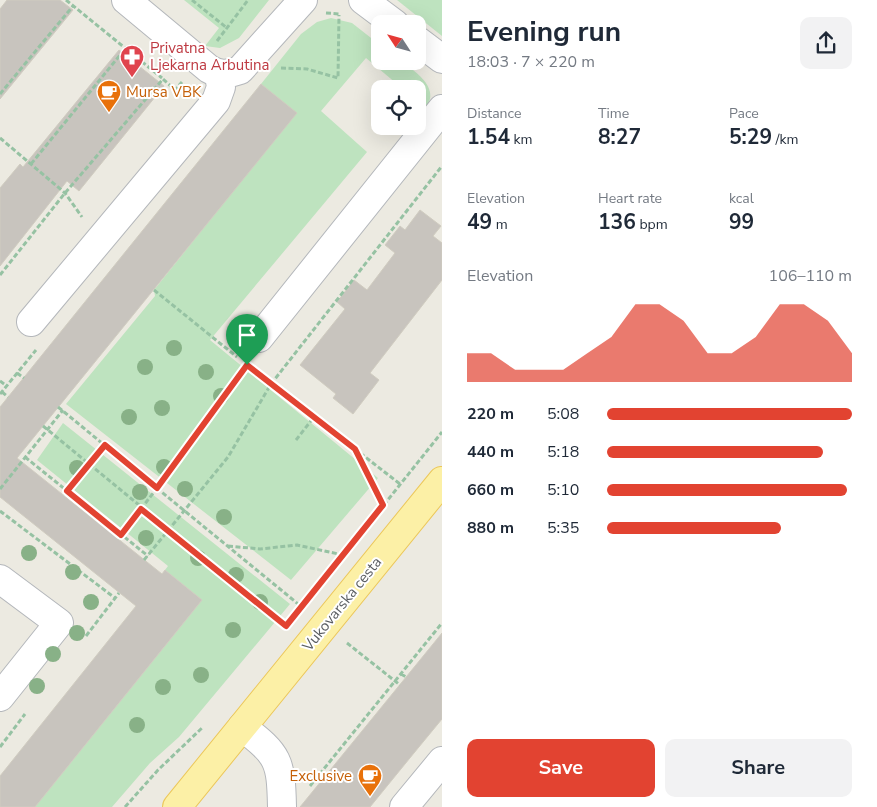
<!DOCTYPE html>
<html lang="en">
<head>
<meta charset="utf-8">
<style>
	body { margin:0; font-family:"Nunito Sans",sans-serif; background:#f2f2f3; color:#1f2937; height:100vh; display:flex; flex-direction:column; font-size:19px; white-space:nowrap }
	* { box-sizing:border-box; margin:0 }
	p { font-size:16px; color:#747a83 }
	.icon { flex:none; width:28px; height:28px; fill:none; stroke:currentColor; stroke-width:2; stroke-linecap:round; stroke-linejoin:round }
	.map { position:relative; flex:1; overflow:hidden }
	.sheet { display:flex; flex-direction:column; background:#fff; width:435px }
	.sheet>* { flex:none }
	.needle { width:32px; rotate:306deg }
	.buttons { position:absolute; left:371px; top:15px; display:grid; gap:10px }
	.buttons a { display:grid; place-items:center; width:55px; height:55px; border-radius:10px; background:#fff; box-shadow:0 5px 20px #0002; font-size:25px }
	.pin { position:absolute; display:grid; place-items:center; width:42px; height:42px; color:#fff; margin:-51px -21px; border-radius:50% 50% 50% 0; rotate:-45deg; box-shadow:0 0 5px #0007 }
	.pin .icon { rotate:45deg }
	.round { display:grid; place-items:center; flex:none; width:52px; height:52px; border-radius:10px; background:#f2f2f3 }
	.overview { display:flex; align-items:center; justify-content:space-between; height:85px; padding:0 25px }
	h1 { font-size:28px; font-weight:700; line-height:38px }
	.figures { display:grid; grid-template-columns:repeat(3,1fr); gap:8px; height:85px; padding:5px 25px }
	.figures div { display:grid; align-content:center }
	.figures b { font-size:21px; font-weight:700 }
	.figures small { font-size:14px; font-weight:400 }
	.figures p { font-size:14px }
	.chart { height:140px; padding:10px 25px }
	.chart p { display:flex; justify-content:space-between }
	.chart svg { width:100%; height:90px; margin-top:5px; fill:#e24331; opacity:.7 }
	.primary-button { display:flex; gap:10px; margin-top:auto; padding:10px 25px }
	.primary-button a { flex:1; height:58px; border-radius:10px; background:#e24331; color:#fff; font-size:20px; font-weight:700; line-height:58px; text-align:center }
	.primary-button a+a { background:#f2f2f3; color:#1f2937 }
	ul { padding:0 25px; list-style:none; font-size:16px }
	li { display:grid; grid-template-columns:80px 60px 1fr; align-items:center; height:38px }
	li i { height:12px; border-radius:6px; background:#e24331 }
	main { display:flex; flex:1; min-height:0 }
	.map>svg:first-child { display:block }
	.green { fill:#bee3bf }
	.building { fill:#c8c4be; stroke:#d0ccc0 }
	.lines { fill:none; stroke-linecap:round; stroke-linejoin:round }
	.minor-casing { stroke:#b4b7bb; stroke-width:30 }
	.major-casing { stroke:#ecc75a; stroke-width:30 }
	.path { stroke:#96c2a3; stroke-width:3; stroke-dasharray:5 2.5; stroke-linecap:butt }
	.minor { stroke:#fff; stroke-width:28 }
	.major { stroke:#fcf0a6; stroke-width:28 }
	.tree { fill:#88b187 }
	.route-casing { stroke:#fff; stroke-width:10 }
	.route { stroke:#e24331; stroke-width:6 }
	.labels { text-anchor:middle; stroke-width:4; stroke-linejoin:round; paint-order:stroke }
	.health-label { font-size:15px; fill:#be3a42; stroke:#fff; text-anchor:start }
	.food-label { font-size:15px; fill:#c56008; stroke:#fff; text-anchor:start }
	.street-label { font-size:15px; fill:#5a5d61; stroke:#fff }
</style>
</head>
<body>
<main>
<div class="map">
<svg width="442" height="807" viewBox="0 0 442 807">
	<rect width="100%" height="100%" fill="#eceae1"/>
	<!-- green -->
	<path class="green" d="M184 0H269L239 38 220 48 205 46 219 28Z
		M397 0H442V36Z
		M331 18 352 23 380 45V61C386 61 394 60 400 61 404 62 409 67 413 70 433 86 437 99 418 118V89H403L366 58 321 111 367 152 210 340 378 478 291 580 66 404 155 296 154 290 296 113 261 84 301 34 317 22Z
		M63 423 290 604 179 737 150 763 112 807H35L202 600 165 570 168 566 37 460Z"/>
	<!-- building -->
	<path class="building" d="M7 0H60L73 10 0 99V9Z
		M119 50 164 86 79 191 67 181 0 266V188L20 164 23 167Z
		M261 84 297 113 17 458 162 574 165 570 202 600 35 807H0V776L136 606 0 497V407Z
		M420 210 441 226 433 236 442 243V280L370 373 379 380 353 414 333 398 336 394 300 365 345 309 337 302 354 280 367 290 395 253 385 245 400 226 405 230Z
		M442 633V719L414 753 370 807H300Z"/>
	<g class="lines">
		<defs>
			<path id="minor" d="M126 0 209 69C221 76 228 74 240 70L303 0
				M363 0 395 24
				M418 41 442 59
				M31 322 216 101 221 87 219 75
				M259 338 442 109
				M0 579 59 623 0 697
				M242 727C279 755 281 761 282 807
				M404 807 442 761"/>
			<path id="major" d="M177 807 442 481"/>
		</defs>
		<!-- minor casing -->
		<use href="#minor" class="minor-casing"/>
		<!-- major casing -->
		<use href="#major" class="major-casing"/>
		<!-- path -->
		<path class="path" d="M66 0 162 78
			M192 0 227 28
			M326 13 340 14
			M217 41 248 0
			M281 68 307 69 338 78 339 15
			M0 94 73 6
			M0 138 65 193 82 217
			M31 164 125 49
			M0 275 65 193 163 79 175 90 182 82
			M154 290 237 357
			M17 373 24 378
			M0 381 7 386
			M2 392 8 397
			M0 394 36 350
			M58 407 303 608
			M43 426 286 626
			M296 440 314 417
			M356 452 383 505
			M25 457 148 556
			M0 489 63 410
			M64 495 105 445
			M0 511 115 598
			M379 511 442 432
			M118 539 157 488 247 365 400 484
			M228 546 260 549 297 545 343 555
			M144 560 228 457 271 384 442 166
			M86 636 119 593
			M347 643 400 685
			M401 674 406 677
			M0 747 25 714
			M310 786 442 623
			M125 807 158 770 203 727"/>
		<!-- minor -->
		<use href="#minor" class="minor"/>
		<!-- major -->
		<use href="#major" class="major"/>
	</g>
	<!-- trees -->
	<g class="tree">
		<circle cx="174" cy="348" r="8"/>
		<circle cx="145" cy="367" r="8"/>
		<circle cx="206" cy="372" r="8"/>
		<circle cx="221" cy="396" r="8"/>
		<circle cx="162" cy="408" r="8"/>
		<circle cx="129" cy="417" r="8"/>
		<circle cx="164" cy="467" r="8"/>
		<circle cx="77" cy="468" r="8"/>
		<circle cx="185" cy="489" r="8"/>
		<circle cx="140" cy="492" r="8"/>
		<circle cx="224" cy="517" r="8"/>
		<circle cx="146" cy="538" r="8"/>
		<circle cx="29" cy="553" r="8"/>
		<circle cx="198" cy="558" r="8"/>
		<circle cx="73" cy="572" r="8"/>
		<circle cx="236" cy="575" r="8"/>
		<circle cx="91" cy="602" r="8"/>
		<circle cx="260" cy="602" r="8"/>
		<circle cx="233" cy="630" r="8"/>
		<circle cx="77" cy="633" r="8"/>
		<circle cx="53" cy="654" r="8"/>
		<circle cx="201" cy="675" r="8"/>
		<circle cx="37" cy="686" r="8"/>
		<circle cx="163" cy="687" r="8"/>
		<circle cx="137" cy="725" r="8"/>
	</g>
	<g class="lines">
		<defs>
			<path id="route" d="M247 365 355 449 383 505 286 626 141 509 121 535 67 491 105 445 157 488Z"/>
		</defs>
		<!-- route casing -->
		<use href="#route" class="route-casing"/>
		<!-- route -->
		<use href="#route" class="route"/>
	</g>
	<!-- icons -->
	<defs>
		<symbol id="pharmacy-pin" viewBox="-11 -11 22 30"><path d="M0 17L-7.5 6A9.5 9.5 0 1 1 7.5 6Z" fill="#e0444e" stroke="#fff"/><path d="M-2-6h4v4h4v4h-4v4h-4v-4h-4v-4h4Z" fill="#fff"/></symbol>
		<symbol id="cafe-pin" viewBox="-11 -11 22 30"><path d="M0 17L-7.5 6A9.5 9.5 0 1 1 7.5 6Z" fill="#e8710a" stroke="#fff"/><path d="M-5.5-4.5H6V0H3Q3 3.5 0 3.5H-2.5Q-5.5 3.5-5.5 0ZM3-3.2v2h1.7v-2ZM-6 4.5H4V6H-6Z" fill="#fff"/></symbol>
	</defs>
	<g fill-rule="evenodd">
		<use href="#pharmacy-pin" x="118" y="43" width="28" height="38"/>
		<use href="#cafe-pin" x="95" y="78" width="28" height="38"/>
		<use href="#cafe-pin" x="356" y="762" width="28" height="38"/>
	</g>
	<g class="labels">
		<!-- health labels -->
		<g class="health-label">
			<text x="150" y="53">Privatna<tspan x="150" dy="17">Ljekarna Arbutina</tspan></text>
		</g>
		<!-- food labels -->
		<g class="food-label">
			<text x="126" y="97">Mursa VBK</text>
			<text x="352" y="781" text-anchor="end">Exclusive</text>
		</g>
		<!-- street labels -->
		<g class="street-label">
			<text transform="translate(342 604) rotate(-51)" y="5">Vukovarska cesta</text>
		</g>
	</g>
</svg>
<div class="buttons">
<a><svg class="needle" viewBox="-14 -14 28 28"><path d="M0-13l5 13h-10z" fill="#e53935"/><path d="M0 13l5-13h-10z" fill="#747a83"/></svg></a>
<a><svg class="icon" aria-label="locate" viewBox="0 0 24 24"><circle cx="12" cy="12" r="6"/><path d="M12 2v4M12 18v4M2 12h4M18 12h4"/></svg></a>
</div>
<div class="pin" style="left:247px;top:365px;background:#1e9e55"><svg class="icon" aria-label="arrive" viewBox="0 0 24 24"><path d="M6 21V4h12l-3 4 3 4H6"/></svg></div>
</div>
<section class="sheet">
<div class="overview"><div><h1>Evening run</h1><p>18:03 · 7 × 220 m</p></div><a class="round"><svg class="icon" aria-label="share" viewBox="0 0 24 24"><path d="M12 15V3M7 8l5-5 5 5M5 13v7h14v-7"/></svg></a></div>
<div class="figures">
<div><p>Distance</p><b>1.54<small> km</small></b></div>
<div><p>Time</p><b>8:27</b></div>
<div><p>Pace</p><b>5:29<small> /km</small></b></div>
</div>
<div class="figures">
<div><p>Elevation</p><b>49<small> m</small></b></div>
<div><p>Heart rate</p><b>136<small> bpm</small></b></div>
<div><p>kcal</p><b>99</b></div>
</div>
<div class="chart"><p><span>Elevation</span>106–110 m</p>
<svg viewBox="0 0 160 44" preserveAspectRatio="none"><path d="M0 44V30L10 30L20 38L30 38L40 38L50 30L60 22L70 6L80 6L90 14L100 30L110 30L120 22L130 6L140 6L150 14L160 30V44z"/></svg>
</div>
<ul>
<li><b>220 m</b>5:08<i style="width:100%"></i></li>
<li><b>440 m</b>5:18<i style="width:88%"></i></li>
<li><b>660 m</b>5:10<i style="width:98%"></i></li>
<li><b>880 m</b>5:35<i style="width:71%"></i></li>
</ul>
<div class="primary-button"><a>Save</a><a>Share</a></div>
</section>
</main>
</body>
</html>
